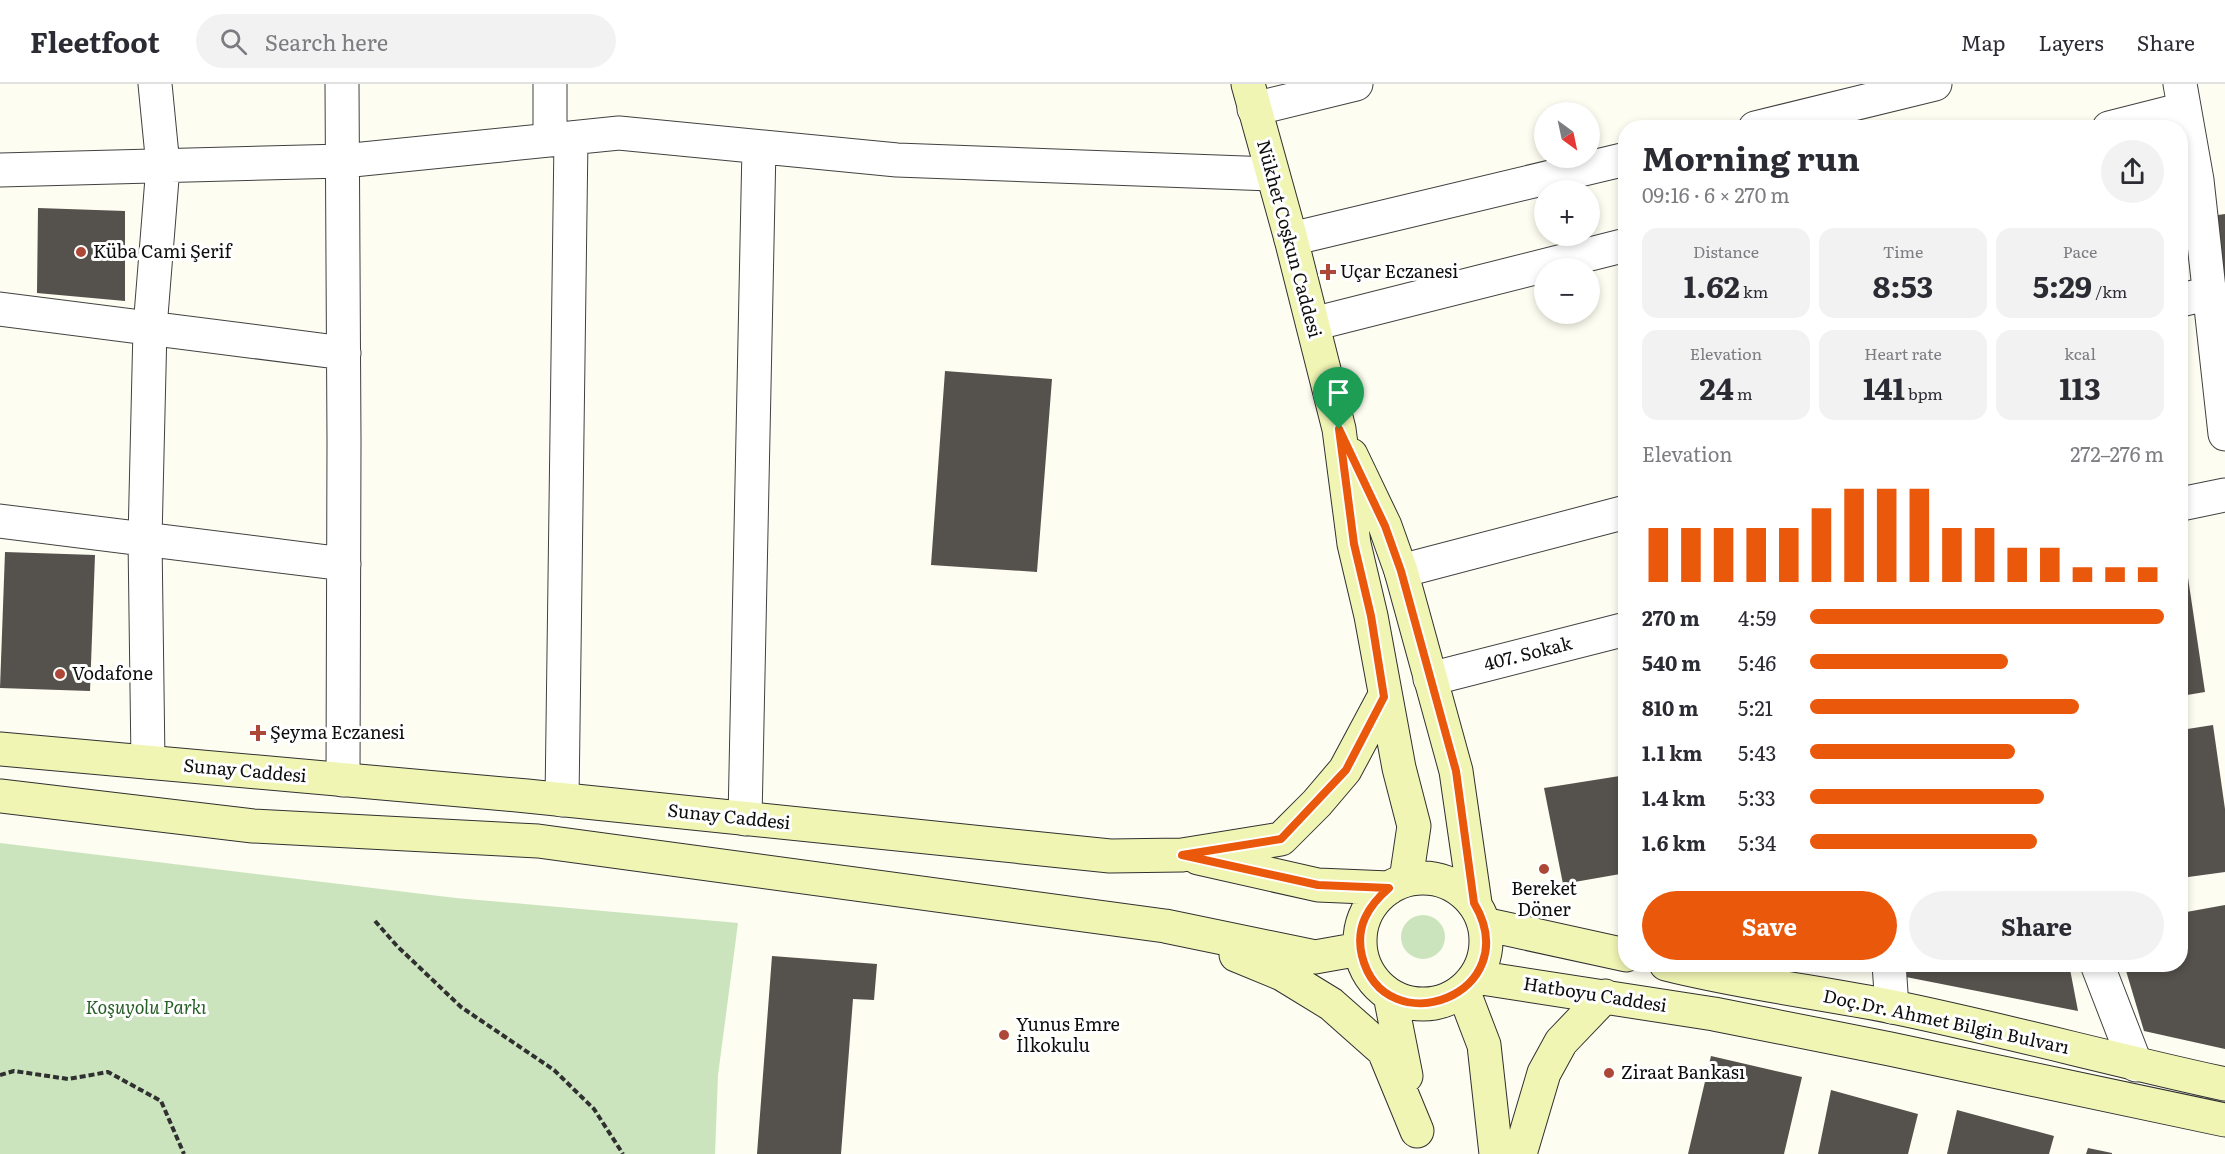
<!DOCTYPE html>
<html lang="en">
<head>
<meta charset="utf-8">
<style>
	body { margin:0; font-family:Literata,serif; background:#f2f2f3; color:#2b2b33; height:100vh; display:flex; flex-direction:column; font-size:22px; white-space:nowrap }
	* { box-sizing:border-box; margin:0 }
	p { font-size:20px; color:#7c7c81 }
	.icon { flex:none; width:33px; height:33px; fill:none; stroke:currentColor; stroke-width:2; stroke-linecap:round; stroke-linejoin:round }
	.map { position:relative; flex:1; overflow:hidden }
	.side { position:absolute; left:1618px; top:36px; width:570px; height:852px; display:flex; flex-direction:column; background:#fff; border-radius:24px; box-shadow:0 3px 9px #0003 }
	.side>* { flex:none }
	.needle { width:39px; rotate:147deg }
	.tools { position:absolute; left:1534px; top:18px; display:grid; gap:12px }
	.tools a { display:grid; place-items:center; width:66px; height:66px; border-radius:50%; background:#fff; box-shadow:0 3px 9px #0003; font-size:30px }
	.pin { position:absolute; display:grid; place-items:center; width:51px; height:51px; color:#fff; margin:-62px -26px; border-radius:50% 50% 50% 0; rotate:-45deg; box-shadow:0 0 6px #0007 }
	.pin .icon { rotate:45deg }
	.round { display:grid; place-items:center; flex:none; width:63px; height:63px; border-radius:32px; background:#f2f2f3 }
	.summary { display:flex; align-items:center; justify-content:space-between; height:102px; padding:0 24px }
	h1 { font-size:33px; font-weight:700; line-height:45px }
	.stats { display:grid; grid-template-columns:repeat(3,1fr); gap:9px; height:102px; padding:6px 24px }
	.stats div { display:grid; align-content:center; border-radius:15px; background:#f2f2f3; text-align:center }
	.stats b { font-size:30px; font-weight:700 }
	.stats small { font-size:16px; font-weight:400 }
	.stats p { font-size:16px }
	.chart { height:168px; padding:12px 24px }
	.chart p { display:flex; justify-content:space-between }
	.chart svg { width:100%; height:108px; margin-top:6px; stroke:#ea580c; stroke-width:6 }
	.cta { display:flex; gap:12px; margin-top:auto; padding:12px 24px }
	.cta a { flex:1; height:69px; border-radius:36px; background:#ea580c; color:#fff; font-size:24px; font-weight:700; line-height:69px; text-align:center }
	.cta a+a { background:#f2f2f3; color:#2b2b33 }
	ul { padding:0 24px; list-style:none; font-size:20px }
	li { display:grid; grid-template-columns:96px 72px 1fr; align-items:center; height:45px }
	li i { height:15px; border-radius:8px; background:#ea580c }
	header { display:flex; align-items:center; gap:36px; box-sizing:border-box; height:84px; padding:0 30px; background:#fff; border-bottom:2px solid #e1e1e2 }
	header strong { font-size:28px }
	nav { display:flex; gap:33px; margin-inline-start:auto; font-size:21px }
	.search { width:420px; height:54px; background:#f2f2f3; display:flex; align-items:center; gap:15px; box-sizing:border-box; padding:0 21px; border-radius:33px; color:#7c7c81; font-size:22px }
	.map>svg:first-child { display:block }
	.green { fill:#cbe4be }
	.building { fill:#55514c }
	.lines { fill:none; stroke-linecap:round; stroke-linejoin:round }
	.street-casing { stroke:#414141; stroke-width:35 }
	.secondary-casing { stroke:#303030; stroke-width:35 }
	.path { stroke:#303030; stroke-width:4; stroke-dasharray:6 3; stroke-linecap:butt }
	.street { stroke:#fff; stroke-width:33 }
	.secondary { stroke:#f0f5b4; stroke-width:33 }
	.route-casing { stroke:#fff; stroke-width:12 }
	.route { stroke:#ea580c; stroke-width:8 }
	.poi-dot { fill:#ad4737; stroke:#fff; stroke-width:2 }
	.labels { text-anchor:middle; stroke-width:6; stroke-linejoin:round; paint-order:stroke }
	.street-label { font-size:18px; fill:#0e0e0e; stroke:#fff }
	.poi-label { font-size:18px; fill:#0e0e0e; stroke:#fff; text-anchor:start }
	.park-label { font-size:18px; font-style:italic; fill:#275e26; stroke:#fff }
</style>
</head>
<body>
<header>
<strong>Fleetfoot</strong>
<div class="search"><svg class="icon" aria-label="search" viewBox="0 0 24 24"><circle cx="10" cy="10" r="6"/><path d="M15 15l6 6"/></svg>Search here</div>
<nav><a>Map</a><a>Layers</a><a>Share</a></nav>
</header>
<div class="map">
<svg width="2225" height="1070" viewBox="0 0 2225 1070">
	<rect width="100%" height="100%" fill="#fdfdf1"/>
	<!-- green -->
	<path class="green" d="M0 759 456 814 738 839 718 991 715 1070H0Z
		M1401 853a22 22 0 1 1 44 0a22 22 0 1 1-44 0Z"/>
	<!-- building -->
	<path class="building" d="M38 124 125 127V217L37 209Z
		M2225 130V233L2211 132Z
		M945 287 1052 295 1037 488 931 481Z
		M5 468 95 471 90 607 0 604Z
		M2187 487 2205 608 2181 612V488Z
		M2213 641 2225 725V788L2181 794V646Z
		M1626 691V789L1563 800 1544 704Z
		M2225 821V965L2144 947 2124 880H2181V829Z
		M772 872 877 880 874 916 853 915 841 1070H757Z
		M1905 880H2069L2078 927 1906 893Z
		M1711 972 1802 993 1784 1070H1688Z
		M1831 1006 1918 1030 1908 1070H1818Z
		M1957 1026 2054 1052 2049 1070H1947Z
		M2088 1064 2112 1069V1070H2086Z"/>
	<g class="lines">
		<defs>
			<path id="street" d="M342 0 344 357 343 696
				M550 0V56
				M2180 0 2197 96 2225 350
				M1254 25 1356 0
				M1755 44 1935 0
				M2109 44 2184 25
				M0 86 343 77 619 49 897 76 1271 90
				M1291 155 1626 75
				M2181 216 2210 209
				M0 225 344 269
				M1313 240 1626 161
				M2181 420 2225 411
				M0 437 344 480
				M1401 487 1626 428
				M1430 595 1626 545
				M148 678 145 455 150 244 163 82 155 0
				M562 716 571 54
				M745 735 759 63
				M1889 880 1892 923
				M2097 880 2136 981"/>
			<path id="secondary" d="M1248 0 1291 155 1339 345 1354 460 1371 532 1399 684 1414 742 1406 796
				M1351 371 1385 442 1401 487 1456 687 1475 819
				M0 665 527 712 1110 772 1182 771 1281 755 1317 719 1345 686 1384 613
				M0 712 253 742 538 757 1165 842 1315 873 1360 865
				M1198 774 1318 801 1389 804
				M1360 857a63 63 0 1 1 126 0a63 63 0 1 1-126 0Z
				M1484 840 1626 871
				M1236 871 1282 890 1331 920 1384 967 1417 1047
				M1666 880C1741 899 1818 908 1893 923 2005 946 2114 976 2225 1000
				M1475 893 1714 930 1890 965 2225 1036
				M1463 906 1484 961 1496 1070
				M1390 911 1406 992
				M1520 1070 1544 989 1561 958 1605 912"/>
		</defs>
		<!-- street casing -->
		<use href="#street" class="street-casing"/>
		<!-- secondary casing -->
		<use href="#secondary" class="secondary-casing"/>
		<!-- path -->
		<path class="path" d="M375 837 397 862 461 923 554 986 594 1025 623 1070
			M0 991 14 987 68 995 108 988 161 1017 184 1070"/>
		<!-- street -->
		<use href="#street" class="street"/>
		<!-- secondary -->
		<use href="#secondary" class="secondary"/>
	</g>
	<g class="lines">
		<defs>
			<path id="route" d="M1339 345 1385 442 1401 487 1456 687 1474 819C1528 910 1385 963 1362 872 1355 843 1368 822 1389 804L1318 801 1182 771 1281 755 1346 686 1384 613 1371 532 1354 460Z"/>
		</defs>
		<!-- route casing -->
		<use href="#route" class="route-casing"/>
		<!-- route -->
		<use href="#route" class="route"/>
	</g>
	<!-- markers -->
	<g class="poi-dot">
		<circle cx="81" cy="168" r="6"/>
		<path d="M1325 179h6v6h6v6h-6v6h-6v-6h-6v-6h6z"/>
		<circle cx="60" cy="590" r="6"/>
		<path d="M255 640h6v6h6v6h-6v6h-6v-6h-6v-6h6z"/>
		<circle cx="1544" cy="785" r="6"/>
		<circle cx="1004" cy="951" r="6"/>
		<circle cx="1609" cy="989" r="6"/>
	</g>
	<g class="labels">
		<!-- street labels -->
		<g class="street-label">
			<text transform="translate(1289 155) rotate(75)" y="6">Nükhet Coşkun Caddesi</text>
			<text transform="translate(1528 570) rotate(-14)" y="6">407. Sokak</text>
			<text transform="translate(245 687) rotate(5)" y="6">Sunay Caddesi</text>
			<text transform="translate(729 733) rotate(6)" y="6">Sunay Caddesi</text>
			<text transform="translate(1595 911) rotate(9)" y="6">Hatboyu Caddesi</text>
			<text transform="translate(1946 938) rotate(12)" y="6">Doç.Dr. Ahmet Bilgin Bulvarı</text>
		</g>
		<!-- poi labels -->
		<g class="poi-label">
			<text x="93" y="174">Küba Cami Şerif</text>
			<text x="1340" y="194">Uçar Eczanesi</text>
			<text x="72" y="596">Vodafone</text>
			<text x="270" y="655">Şeyma Eczanesi</text>
			<text x="1544" y="811" text-anchor="middle">Bereket<tspan x="1544" dy="21">Döner</tspan></text>
			<text x="1016" y="947">Yunus Emre<tspan x="1016" dy="21">İlkokulu</tspan></text>
			<text x="1621" y="995">Ziraat Bankası</text>
		</g>
		<!-- park labels -->
		<g class="park-label">
			<text x="146" y="930">Koşuyolu Parkı</text>
		</g>
	</g>
</svg>
<div class="tools">
<a><svg class="needle" viewBox="-14 -14 28 28"><path d="M0-13l5 13h-10z" fill="#e53935"/><path d="M0 13l5-13h-10z" fill="#7c7c81"/></svg></a>
<a>+</a>
<a>−</a>
</div>
<div class="pin" style="left:1339px;top:345px;background:#1e9e55"><svg class="icon" aria-label="arrive" viewBox="0 0 24 24"><path d="M6 21V4h12l-3 4 3 4H6"/></svg></div>
<section class="side">
<div class="summary"><div><h1>Morning run</h1><p>09:16 · 6 × 270 m</p></div><a class="round"><svg class="icon" aria-label="share" viewBox="0 0 24 24"><path d="M12 15V3M7 8l5-5 5 5M5 13v7h14v-7"/></svg></a></div>
<div class="stats">
<div><p>Distance</p><b>1.62<small> km</small></b></div>
<div><p>Time</p><b>8:53</b></div>
<div><p>Pace</p><b>5:29<small> /km</small></b></div>
</div>
<div class="stats">
<div><p>Elevation</p><b>24<small> m</small></b></div>
<div><p>Heart rate</p><b>141<small> bpm</small></b></div>
<div><p>kcal</p><b>113</b></div>
</div>
<div class="chart"><p><span>Elevation</span>272–276 m</p>
<svg viewBox="0 0 160 44" preserveAspectRatio="none"><path d="M5 44V22M15 44V22M25 44V22M35 44V22M45 44V22M55 44V14M65 44V6M75 44V6M85 44V6M95 44V22M105 44V22M115 44V30M125 44V30M135 44V38M145 44V38M155 44V38"/></svg>
</div>
<ul>
<li><b>270 m</b>4:59<i style="width:100%"></i></li>
<li><b>540 m</b>5:46<i style="width:56%"></i></li>
<li><b>810 m</b>5:21<i style="width:76%"></i></li>
<li><b>1.1 km</b>5:43<i style="width:58%"></i></li>
<li><b>1.4 km</b>5:33<i style="width:66%"></i></li>
<li><b>1.6 km</b>5:34<i style="width:64%"></i></li>
</ul>
<div class="cta"><a>Save</a><a>Share</a></div>
</section>
</div>
</body>
</html>
